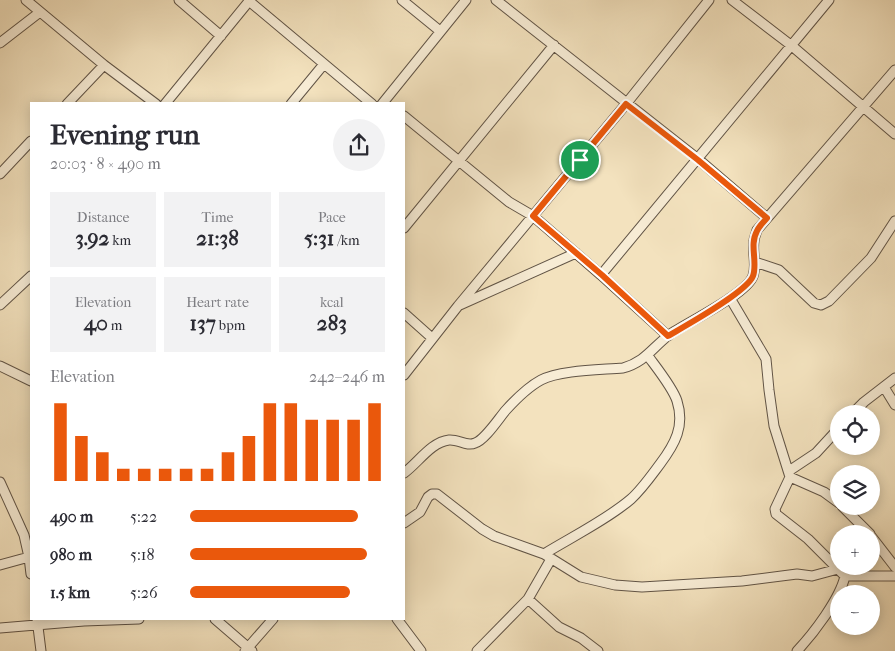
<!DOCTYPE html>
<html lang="en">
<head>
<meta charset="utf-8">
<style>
	body { margin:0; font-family:"IM FELL French Canon",serif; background:#f2f2f3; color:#2b2b33; height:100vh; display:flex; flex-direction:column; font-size:19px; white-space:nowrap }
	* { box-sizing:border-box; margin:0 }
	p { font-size:16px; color:#7c7c81 }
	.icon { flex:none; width:28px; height:28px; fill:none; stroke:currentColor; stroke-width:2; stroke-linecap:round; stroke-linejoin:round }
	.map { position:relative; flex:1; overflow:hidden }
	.sheet { position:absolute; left:30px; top:102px; width:375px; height:518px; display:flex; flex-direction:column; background:#fff; border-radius:0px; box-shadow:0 2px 12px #0003 }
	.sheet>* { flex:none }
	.tools { position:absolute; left:830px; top:405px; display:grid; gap:10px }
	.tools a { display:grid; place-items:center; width:50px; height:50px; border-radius:50%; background:#fff; box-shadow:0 2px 12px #0003; font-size:25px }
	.pin { position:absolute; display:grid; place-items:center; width:42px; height:42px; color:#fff; margin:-21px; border:2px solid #fff; border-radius:50%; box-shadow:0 1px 5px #0007 }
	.round { display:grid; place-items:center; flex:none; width:52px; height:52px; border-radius:26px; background:#f2f2f3 }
	.head { display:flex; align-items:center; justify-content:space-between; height:85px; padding:0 20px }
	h1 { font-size:28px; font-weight:700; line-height:38px }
	.metrics { display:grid; grid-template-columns:repeat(3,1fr); gap:8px; height:85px; padding:5px 20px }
	.metrics div { display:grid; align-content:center; border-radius:0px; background:#f2f2f3; text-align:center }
	.metrics b { font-size:21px; font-weight:700 }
	.metrics small { font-size:14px; font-weight:400 }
	.metrics p { font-size:14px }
	.chart { height:140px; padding:10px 20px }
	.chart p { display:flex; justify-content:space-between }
	.chart svg { width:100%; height:90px; margin-top:5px; stroke:#ea580c; stroke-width:6 }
	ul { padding:0 20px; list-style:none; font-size:16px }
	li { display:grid; grid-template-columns:80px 60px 1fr; align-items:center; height:38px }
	li i { height:12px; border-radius:6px; background:#ea580c }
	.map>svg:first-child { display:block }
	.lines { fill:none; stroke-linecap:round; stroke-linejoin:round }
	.street-casing { stroke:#615446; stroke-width:11 }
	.street { stroke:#f7ecd5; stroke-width:9 }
	.route-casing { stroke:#fff; stroke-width:10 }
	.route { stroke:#ea580c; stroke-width:6 }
</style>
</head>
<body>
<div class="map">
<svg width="895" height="651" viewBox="0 0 895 651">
	<rect width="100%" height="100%" fill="#f3e2be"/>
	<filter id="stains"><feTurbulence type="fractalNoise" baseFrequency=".004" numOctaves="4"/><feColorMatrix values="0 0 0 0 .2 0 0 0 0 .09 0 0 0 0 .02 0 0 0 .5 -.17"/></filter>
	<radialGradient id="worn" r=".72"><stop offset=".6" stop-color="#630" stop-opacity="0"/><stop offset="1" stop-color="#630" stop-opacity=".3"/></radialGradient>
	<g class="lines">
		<defs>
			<path id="street" d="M26 0 104 65 156 104
				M179 0 221 36
				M402 0 440 31
				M496 0 698 159 767 218
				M732 0 792 46 895 134
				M249 1 372 104
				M0 43 40 12
				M67 104 104 65
				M165 104 250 0
				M291 104 324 64
				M382 104 466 0
				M404 116 509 202 533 216 601 275 668 336
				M0 174 31 141
				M404 228 554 45
				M755 262 779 270 814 303 821 305 829 301 871 258 895 221
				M601 275 829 0
				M730 298 766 359 769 390 774 426 790 477 775 509 776 514 808 539 845 576H895
				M0 305 31 276
				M460 305 576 253
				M404 313 432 338
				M0 366 31 381
				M404 375 458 306 626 104 709 0
				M884 387 895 405
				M852 414 864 402 895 378
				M789 471 816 453 839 428
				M404 473C418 463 431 442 449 440 458 439 467 447 475 443 485 440 499 418 506 410 516 399 528 387 541 380 560 370 600 370 623 368 645 362 652 348 669 335 686 323 747 294 753 276 757 265 752 253 754 241 754 238 756 234 757 230L895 70
				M790 477 824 492 839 503
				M0 482 24 535 29 557 0 565
				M842 506 870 534
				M404 523 420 512 428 497 432 494H437L482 529 494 536 544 554 581 577 615 585 642 587 742 581 797 574 812 576 838 569
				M871 536 895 567
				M544 554C570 538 608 519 631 499 642 489 651 476 660 464 675 444 685 426 677 401 673 388 656 367 648 356
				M29 557 31 574
				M528 599 559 627 581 638 598 651
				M37 619 41 651
				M215 619 252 651
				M397 619 421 651
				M0 628 84 621 139 619
				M245 651 273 619
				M477 651 528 599 551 559
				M797 651C813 634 840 599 845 576"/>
		</defs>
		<!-- street casing -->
		<use href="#street" class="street-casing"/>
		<!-- street -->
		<use href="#street" class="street"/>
	</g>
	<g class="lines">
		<defs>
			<path id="route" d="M626 104 698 160 767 218C764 222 759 226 757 231 749 245 758 262 753 276 747 292 685 326 668 336L602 275 533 216Z"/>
		</defs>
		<!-- route casing -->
		<use href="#route" class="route-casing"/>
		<!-- route -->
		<use href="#route" class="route"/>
	</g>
	<rect width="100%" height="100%" filter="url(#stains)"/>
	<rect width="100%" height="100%" fill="url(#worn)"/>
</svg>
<div class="tools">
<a><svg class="icon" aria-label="locate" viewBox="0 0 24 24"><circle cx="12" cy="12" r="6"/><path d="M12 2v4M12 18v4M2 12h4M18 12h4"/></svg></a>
<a><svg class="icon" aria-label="layers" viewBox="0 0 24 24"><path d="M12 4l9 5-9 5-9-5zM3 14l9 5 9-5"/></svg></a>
<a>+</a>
<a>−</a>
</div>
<div class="pin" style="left:580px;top:160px;background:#1e9e55"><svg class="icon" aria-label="arrive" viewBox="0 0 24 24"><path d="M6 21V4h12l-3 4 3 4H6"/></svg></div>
<section class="sheet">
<div class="head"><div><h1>Evening run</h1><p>20:03 · 8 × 490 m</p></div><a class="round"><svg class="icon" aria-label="share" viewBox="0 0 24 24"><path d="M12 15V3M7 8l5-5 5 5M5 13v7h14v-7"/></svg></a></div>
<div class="metrics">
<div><p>Distance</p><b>3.92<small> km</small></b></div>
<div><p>Time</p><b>21:38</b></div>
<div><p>Pace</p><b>5:31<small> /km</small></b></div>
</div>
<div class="metrics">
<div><p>Elevation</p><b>40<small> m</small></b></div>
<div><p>Heart rate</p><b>137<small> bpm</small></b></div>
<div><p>kcal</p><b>283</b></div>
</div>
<div class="chart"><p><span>Elevation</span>242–246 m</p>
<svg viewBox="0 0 160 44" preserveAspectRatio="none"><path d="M5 44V6M15 44V22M25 44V30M35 44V38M45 44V38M55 44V38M65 44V38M75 44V38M85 44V30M95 44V22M105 44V6M115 44V6M125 44V14M135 44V14M145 44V14M155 44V6"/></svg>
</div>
<ul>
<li><b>490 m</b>5:22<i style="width:86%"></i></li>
<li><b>980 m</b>5:18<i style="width:91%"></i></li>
<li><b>1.5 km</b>5:26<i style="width:82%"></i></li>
</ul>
</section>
</div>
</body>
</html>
